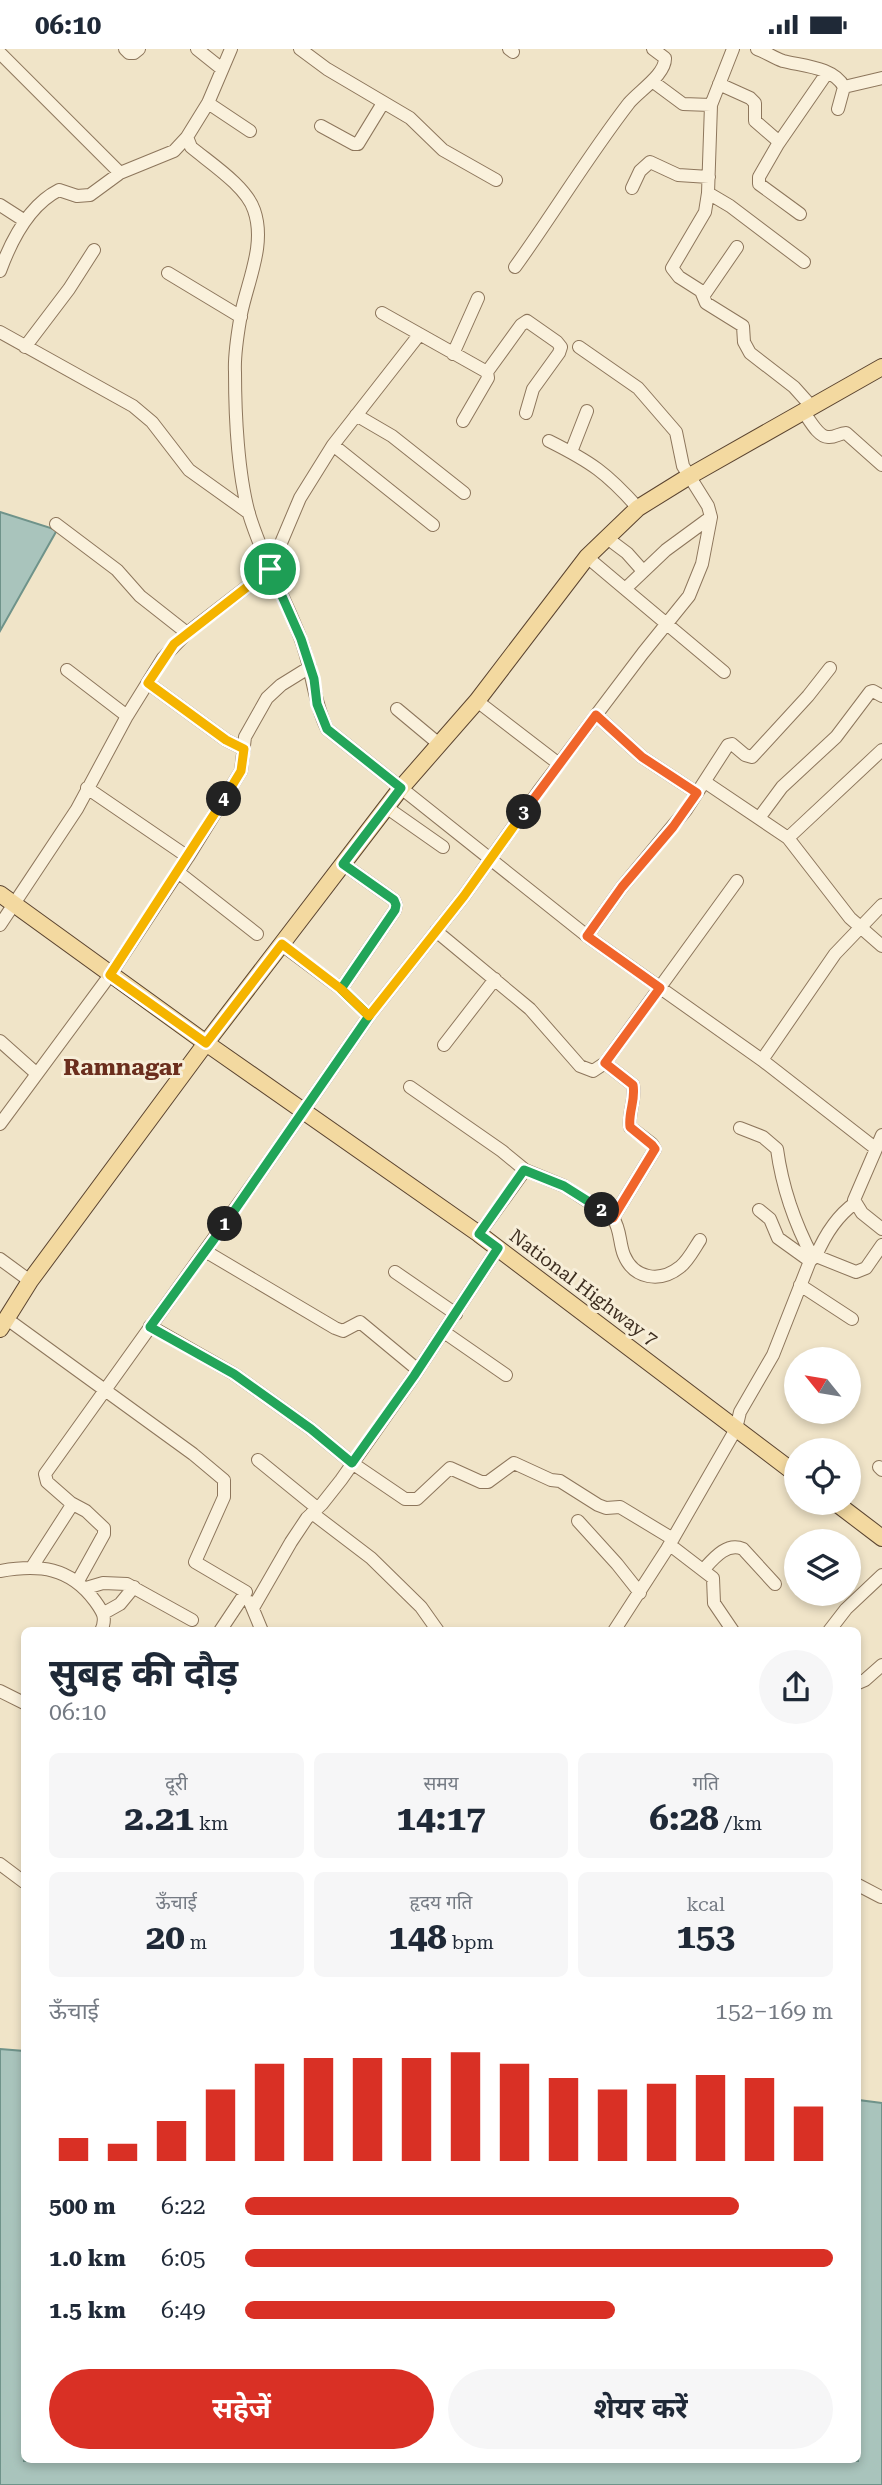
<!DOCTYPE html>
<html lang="hi">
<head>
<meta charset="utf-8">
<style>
	body { margin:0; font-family:"Roboto Serif","Noto Sans Devanagari",serif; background:#f6f6f7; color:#1f2937; height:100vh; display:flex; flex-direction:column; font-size:26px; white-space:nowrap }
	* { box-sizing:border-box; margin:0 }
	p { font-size:23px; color:#747a83 }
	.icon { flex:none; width:38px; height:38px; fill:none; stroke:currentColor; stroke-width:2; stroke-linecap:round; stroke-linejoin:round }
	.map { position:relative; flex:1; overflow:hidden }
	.drawer { position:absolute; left:21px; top:1578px; width:840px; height:836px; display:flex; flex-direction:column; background:#fff; border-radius:10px; box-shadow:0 4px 10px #0003 }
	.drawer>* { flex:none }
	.needle { width:46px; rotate:300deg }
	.fabs { position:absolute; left:784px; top:1298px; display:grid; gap:14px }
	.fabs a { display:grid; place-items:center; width:77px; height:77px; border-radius:50%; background:#fff; box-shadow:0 4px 10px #0003; font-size:35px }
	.pin { position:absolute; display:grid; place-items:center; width:60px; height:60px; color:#fff; margin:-30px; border:4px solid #fff; border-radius:50%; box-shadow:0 2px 7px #0007 }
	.km { position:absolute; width:35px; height:35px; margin:-18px; border-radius:50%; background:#222; color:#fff; font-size:19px; line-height:35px; text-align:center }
	.round { display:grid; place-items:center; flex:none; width:74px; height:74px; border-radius:37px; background:#f6f6f7 }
	.head { display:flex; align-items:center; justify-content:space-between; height:119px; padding:0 28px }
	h1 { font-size:38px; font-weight:700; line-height:52px }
	.stats { display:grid; grid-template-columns:repeat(3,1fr); gap:10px; height:119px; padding:7px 28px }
	.stats div { display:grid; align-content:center; border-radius:10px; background:#f6f6f7; text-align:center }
	.stats b { font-size:35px; font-weight:700 }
	.stats small { font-size:19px; font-weight:400 }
	.stats p { font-size:19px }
	.chart { height:196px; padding:14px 28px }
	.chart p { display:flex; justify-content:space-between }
	.chart svg { width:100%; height:126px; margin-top:7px; stroke:#d93025; stroke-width:6 }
	.primary-button { display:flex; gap:14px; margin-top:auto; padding:14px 28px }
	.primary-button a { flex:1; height:80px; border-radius:42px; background:#d93025; color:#fff; font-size:28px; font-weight:700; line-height:80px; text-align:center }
	.primary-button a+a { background:#f6f6f7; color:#1f2937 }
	ul { padding:0 28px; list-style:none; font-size:23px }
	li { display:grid; grid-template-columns:112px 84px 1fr; align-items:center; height:52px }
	li i { height:18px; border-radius:9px; background:#d93025 }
	.status { display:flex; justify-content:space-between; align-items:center; height:49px; padding:0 35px; background:#fff; direction:ltr }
	.status svg { height:19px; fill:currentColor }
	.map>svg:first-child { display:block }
	.water { fill:#a9c4bc; stroke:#6f938a; stroke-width:2 }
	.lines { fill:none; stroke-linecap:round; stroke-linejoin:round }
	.minor-casing { stroke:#8d765c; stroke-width:14 }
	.major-casing { stroke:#5b4430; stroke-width:18 }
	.minor { stroke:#faf1dc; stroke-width:12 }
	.major { stroke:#f3d9a0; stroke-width:16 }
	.split-1-casing { stroke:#fff; stroke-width:14 }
	.split-2-casing { stroke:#fff; stroke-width:14 }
	.split-3-casing { stroke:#fff; stroke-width:14 }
	.split-4-casing { stroke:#fff; stroke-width:14 }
	.split-5-casing { stroke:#fff; stroke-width:14 }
	.split-1 { stroke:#22a559; stroke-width:9 }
	.split-2 { stroke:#22a559; stroke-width:9 }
	.split-3 { stroke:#f0652b; stroke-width:9 }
	.split-4 { stroke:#f5b400; stroke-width:9 }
	.split-5 { stroke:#f5b400; stroke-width:9 }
	.labels { text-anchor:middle; stroke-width:6; stroke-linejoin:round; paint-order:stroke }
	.street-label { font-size:19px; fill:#3d2e20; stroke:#f7eed8 }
	.quarter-label { font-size:23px; font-weight:bold; fill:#6b2e1e; stroke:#f7eed8 }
</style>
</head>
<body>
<div class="status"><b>06:10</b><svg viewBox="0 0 49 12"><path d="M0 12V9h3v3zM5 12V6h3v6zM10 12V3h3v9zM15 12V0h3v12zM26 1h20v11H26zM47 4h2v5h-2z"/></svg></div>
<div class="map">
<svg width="882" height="2436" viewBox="0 0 882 2436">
	<rect width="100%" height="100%" fill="#f0e4c8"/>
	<!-- water -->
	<path class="water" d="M0 463 57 481 0 582Z
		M0 2000 24 2002V2412H858V2051L882 2054V2436H0Z"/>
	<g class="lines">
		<defs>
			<path id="minor" d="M125 0 129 4H134L139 0
				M197 0 222 20
				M231 0 208 54 187 88 191 98C210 114 246 137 254 161 266 195 248 231 241 265 238 283 234 304 235 323 235 365 238 425 249 465 262 508 284 547 300 588 312 618 313 651 327 680L587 887 762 1011 875 1099
				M300 0 327 20 410 69 443 101 496 131
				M509 0 513 3
				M733 0 711 56 708 144 705 163 672 219 679 228 701 242 706 254 743 277 744 293 750 304 794 338 811 357
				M757 0C766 3 774 9 783 12 802 17 834 18 844 38L838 60
				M0 4 120 124
				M652 32 683 55 711 56
				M719 35 750 49 755 54V72L777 91 778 95 759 128V135L800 165
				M844 38 882 29
				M208 54 250 82
				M321 77 354 95H358L383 54
				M778 95 827 24
				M632 139 640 122 650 113 678 126 709 128
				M708 144 730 157 804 213
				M0 156 25 172
				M515 218C554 164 588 107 629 54 639 42 666 25 665 9L653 0
				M0 222C11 192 29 156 59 141L77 147 90 146 120 124 174 102 187 88
				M168 224 241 268
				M704 246 737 198
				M382 264 487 323 488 329 463 372
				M0 283 133 357 152 373 189 421 249 464
				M25 298 69 240 94 201
				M453 305 478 249
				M487 323 521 276 527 272 557 293 561 298 559 304 533 340 526 364
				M803 362C809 370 818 388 828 388 835 389 839 384 846 384L882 416
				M356 366 392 387 464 444
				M549 392C591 413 607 424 638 459
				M333 396 433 476
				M571 403 587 362
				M56 475 117 521 140 547 187 584
				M607 489 627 504 643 522
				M587 508 625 540 666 501 711 468
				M625 540 724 623
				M67 621 127 667
				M148 634 226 691 244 700
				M477 652 559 715
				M397 660 439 695
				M596 666 642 708 697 744
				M705 733 788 789 850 869 882 897
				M87 739 188 808
				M386 758 443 798
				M759 769 782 738 836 688 870 643 873 642 882 647
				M788 789 882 701
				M178 823 257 885
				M0 876 77 760 127 667 163 609 187 584 270 520 300 449 333 396 419 286
				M436 882 530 960 580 1017 593 1022 605 1014 737 832
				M587 887 622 838 686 761 728 696 732 695 745 706 752 708 808 647 830 619
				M282 896 341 940 369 967
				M341 940 395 861 396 856 394 851 343 815
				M0 992 37 1025
				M444 996 495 930
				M762 1011 835 905 882 856
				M605 1014 633 1036C636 1051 628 1063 630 1078L652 1095 655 1100 613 1169
				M410 1038 502 1102 525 1121 564 1137 613 1169C621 1181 619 1194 624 1206 634 1230 660 1234 680 1218 688 1212 694 1200 700 1191
				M0 1075 110 926 188 808 241 722 245 688 267 649 281 636 310 618
				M740 1079 763 1088 777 1100C782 1137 795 1175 813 1209
				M882 1086 854 1151 862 1164 882 1180
				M759 1161 770 1170 778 1189 810 1212
				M479 1185 525 1121
				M205 1202 335 1279 343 1282 360 1273 418 1321
				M816 1207C824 1188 837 1167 855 1154
				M0 1210 30 1232
				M395 1223 456 1265
				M800 1236 852 1270
				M7 1270 193 1405 224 1431V1448L195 1513 246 1543 220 1582
				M150 1277 234 1325 311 1380 352 1414 405 1450H417L450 1419 481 1433H488L514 1414 551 1431 560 1432 598 1456 606 1459 620 1458 673 1490
				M444 1283 506 1326
				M258 1411 317 1459
				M879 1418 882 1421
				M71 1454 86 1462 104 1479V1485L78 1532
				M312 1464 371 1509 421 1558 438 1582
				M578 1472 617 1515 640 1544
				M670 1496 713 1529 714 1554 733 1582
				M32 1518 70 1459 71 1454 47 1433 45 1425 259 1126 369 967 464 847 538 743 643 604 689 547 702 515 711 468 708 457 683 417 676 383 638 339 579 298
				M704 1520C714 1509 727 1493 743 1500L775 1535
				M0 1522C39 1515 70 1518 95 1552 103 1563 107 1569 101 1582
				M86 1539 103 1534 127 1535 192 1571
				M250 1553 262 1582
				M253 1559 291 1493 307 1469 322 1455 341 1431 414 1327 498 1199
				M104 1564 120 1555 134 1538
				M614 1582 667 1500 736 1380 740 1363 773 1306 810 1212 816 1207 856 1223 866 1219 882 1196
				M829 1582 846 1560 882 1526
				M858 1634 865 1631 882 1616
				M0 1642 24 1654
				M0 1815 24 1833
				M858 1836 881 1848"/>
			<path id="major" d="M0 845 206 994 479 1185 796 1425
				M0 1280 30 1232 206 994 401 739 477 652 587 508 638 459 688 428 882 318
				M836 1454 882 1489"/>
		</defs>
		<!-- minor casing -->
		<use href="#minor" class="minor-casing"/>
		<!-- major casing -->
		<use href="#major" class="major-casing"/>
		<!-- minor -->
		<use href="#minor" class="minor"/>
		<!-- major -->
		<use href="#major" class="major"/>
	</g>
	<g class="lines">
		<defs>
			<path id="split-1" d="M225 1175 369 967 341 940 395 861 396 856 394 851 343 815 401 739 327 680 317 655 314 630 301 590 270 520"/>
			<path id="split-2" d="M225 1175 150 1278 234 1325 311 1380 352 1414 414 1327 498 1199 479 1185 524 1121 564 1137 602 1161"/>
			<path id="split-3" d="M524 763 596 666 642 708 697 744 673 778 622 838 587 887 660 939 605 1014 633 1036C636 1051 628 1063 630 1078L652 1096 655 1100 613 1169 602 1161"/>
			<path id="split-4" d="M224 750 110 926 206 994 282 895 341 940 369 967 464 847 524 763"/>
			<path id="split-5" d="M224 750 241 722 244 700 226 691 148 634 174 595 270 520"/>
		</defs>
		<!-- split-1 casing -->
		<use href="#split-1" class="split-1-casing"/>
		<!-- split-2 casing -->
		<use href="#split-2" class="split-2-casing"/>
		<!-- split-3 casing -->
		<use href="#split-3" class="split-3-casing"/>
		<!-- split-4 casing -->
		<use href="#split-4" class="split-4-casing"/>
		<!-- split-5 casing -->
		<use href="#split-5" class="split-5-casing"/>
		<!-- split-1 -->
		<use href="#split-1" class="split-1"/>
		<!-- split-2 -->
		<use href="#split-2" class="split-2"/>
		<!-- split-3 -->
		<use href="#split-3" class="split-3"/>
		<!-- split-4 -->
		<use href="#split-4" class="split-4"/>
		<!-- split-5 -->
		<use href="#split-5" class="split-5"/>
	</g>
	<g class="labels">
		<!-- street labels -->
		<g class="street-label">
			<text transform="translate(584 1238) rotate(37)" y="7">National Highway 7</text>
		</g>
		<!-- quarter labels -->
		<g class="quarter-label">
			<text x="123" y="1026">Ramnagar</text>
		</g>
	</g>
</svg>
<div class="fabs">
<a><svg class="needle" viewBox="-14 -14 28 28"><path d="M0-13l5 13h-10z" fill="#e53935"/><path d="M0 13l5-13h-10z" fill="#747a83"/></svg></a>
<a><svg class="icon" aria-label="locate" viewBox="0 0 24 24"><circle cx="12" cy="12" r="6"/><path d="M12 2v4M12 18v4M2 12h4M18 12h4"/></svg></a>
<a><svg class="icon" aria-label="layers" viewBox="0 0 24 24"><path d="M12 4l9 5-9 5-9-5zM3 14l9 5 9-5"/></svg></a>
</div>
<div class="pin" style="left:270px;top:520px;background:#1e9e55"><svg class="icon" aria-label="arrive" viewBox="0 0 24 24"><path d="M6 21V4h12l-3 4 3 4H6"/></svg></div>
<b class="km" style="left:225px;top:1175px">1</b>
<b class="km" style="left:602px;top:1161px">2</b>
<b class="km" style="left:524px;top:763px">3</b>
<b class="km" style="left:224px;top:750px">4</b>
<section class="drawer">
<div class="head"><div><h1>सुबह की दौड़</h1><p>06:10</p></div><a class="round"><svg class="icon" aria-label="share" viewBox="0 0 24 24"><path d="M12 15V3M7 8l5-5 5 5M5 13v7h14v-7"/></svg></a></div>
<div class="stats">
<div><p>दूरी</p><b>2.21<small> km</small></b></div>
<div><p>समय</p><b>14:17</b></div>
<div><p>गति</p><b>6:28<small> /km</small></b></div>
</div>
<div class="stats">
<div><p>ऊँचाई</p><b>20<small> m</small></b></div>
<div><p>हृदय गति</p><b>148<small> bpm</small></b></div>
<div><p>kcal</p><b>153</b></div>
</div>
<div class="chart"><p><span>ऊँचाई</span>152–169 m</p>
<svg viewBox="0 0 160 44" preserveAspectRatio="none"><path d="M5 44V36M15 44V38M25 44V30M35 44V19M45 44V10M55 44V8M65 44V8M75 44V8M85 44V6M95 44V10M105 44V15M115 44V19M125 44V17M135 44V14M145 44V15M155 44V25"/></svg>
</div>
<ul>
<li><b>500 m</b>6:22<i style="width:84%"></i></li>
<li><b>1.0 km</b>6:05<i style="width:100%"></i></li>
<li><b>1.5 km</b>6:49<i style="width:63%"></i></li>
</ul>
<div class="primary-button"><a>सहेजें</a><a>शेयर करें</a></div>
</section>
</div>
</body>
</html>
